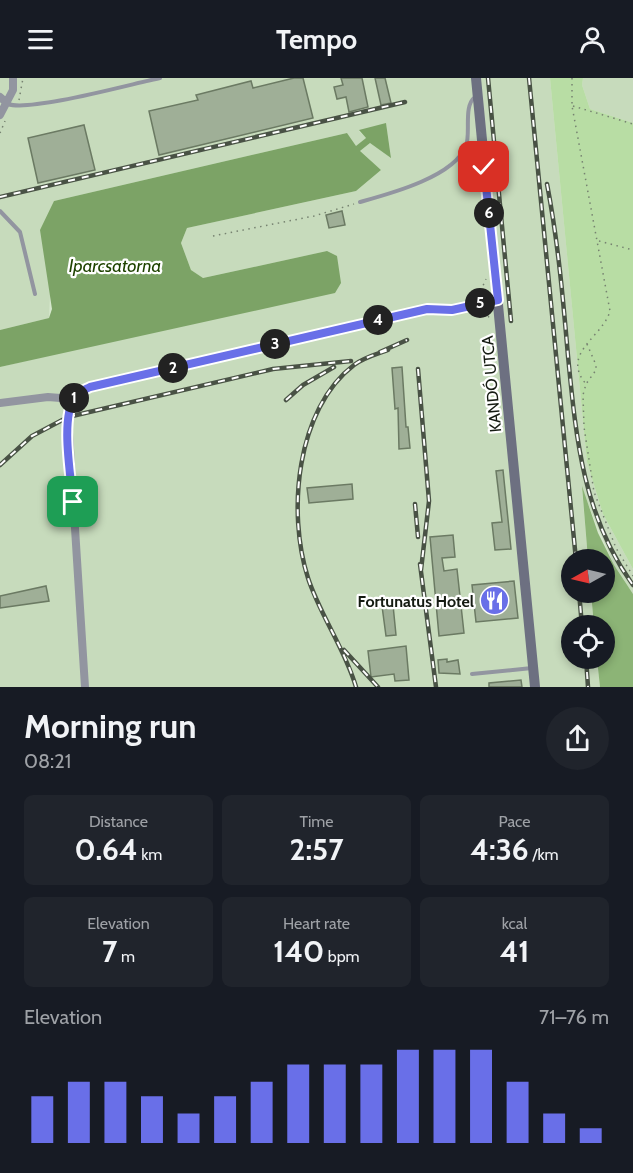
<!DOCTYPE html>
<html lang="en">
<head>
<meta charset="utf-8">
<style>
	body { margin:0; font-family:Cabin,sans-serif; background:#20242c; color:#f1f3f6; height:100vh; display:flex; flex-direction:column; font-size:22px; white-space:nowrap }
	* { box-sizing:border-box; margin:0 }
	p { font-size:20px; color:#9ea1a6 }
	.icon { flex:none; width:33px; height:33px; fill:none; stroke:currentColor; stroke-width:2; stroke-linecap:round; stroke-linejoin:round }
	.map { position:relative; height:609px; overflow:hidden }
	.side { display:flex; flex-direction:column; background:#171b24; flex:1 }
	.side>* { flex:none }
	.needle { width:39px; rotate:262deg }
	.controls { position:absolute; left:561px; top:471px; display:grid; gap:12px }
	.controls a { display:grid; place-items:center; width:54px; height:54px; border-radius:50%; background:#171b24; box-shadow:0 3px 9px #0003; font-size:30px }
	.pin { position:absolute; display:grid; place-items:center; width:51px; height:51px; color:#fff; margin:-26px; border-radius:12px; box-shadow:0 3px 9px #0006 }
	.km { position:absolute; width:30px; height:30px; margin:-15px; border-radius:50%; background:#222; color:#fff; font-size:16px; line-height:30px; text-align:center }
	.round { display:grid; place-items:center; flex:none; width:63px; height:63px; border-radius:32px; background:#20242c }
	.summary { display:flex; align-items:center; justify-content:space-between; height:102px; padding:0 24px }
	h1 { font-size:33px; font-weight:700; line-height:45px }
	.metrics { display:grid; grid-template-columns:repeat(3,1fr); gap:9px; height:102px; padding:6px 24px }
	.metrics div { display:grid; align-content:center; border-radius:9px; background:#20242c; text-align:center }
	.metrics b { font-size:30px; font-weight:700 }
	.metrics small { font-size:16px; font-weight:400 }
	.metrics p { font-size:16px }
	.chart { height:168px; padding:12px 24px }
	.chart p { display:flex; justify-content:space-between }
	.chart svg { width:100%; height:108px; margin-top:6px; stroke:#696fe8; stroke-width:6 }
	header { display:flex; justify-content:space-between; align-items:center; height:78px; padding:0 24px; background:#171b24; font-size:27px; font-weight:700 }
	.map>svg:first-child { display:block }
	.built { fill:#c7dbbc }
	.green { fill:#b8dda4 }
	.forest { fill:#8cb476 }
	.water { fill:#7ca366 }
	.building { fill:#9faf97; stroke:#6b7a63; stroke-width:1.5 }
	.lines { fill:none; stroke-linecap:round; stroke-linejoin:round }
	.path { stroke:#768270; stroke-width:1.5; stroke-dasharray:1.5 4.5; stroke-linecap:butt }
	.lane { stroke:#9295a0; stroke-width:4 }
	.street { stroke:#9295a0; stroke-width:8 }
	.secondary { stroke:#6d7081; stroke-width:10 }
	.rail-casing { stroke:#495245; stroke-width:4.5 }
	.rail { stroke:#fff; stroke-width:2; stroke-dasharray:7; stroke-linecap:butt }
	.route-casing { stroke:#fff; stroke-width:12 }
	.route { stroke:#696fe8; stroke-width:8 }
	.labels { text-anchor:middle; stroke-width:4.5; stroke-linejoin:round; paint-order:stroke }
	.street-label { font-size:16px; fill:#151b12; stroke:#fff }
	.poi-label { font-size:16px; font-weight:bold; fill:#151b12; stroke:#fff; text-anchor:end }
	.water-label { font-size:18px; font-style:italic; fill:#1f4300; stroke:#fff }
</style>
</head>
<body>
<header><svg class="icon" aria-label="menu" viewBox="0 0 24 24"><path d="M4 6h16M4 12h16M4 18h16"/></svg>Tempo<svg class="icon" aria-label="person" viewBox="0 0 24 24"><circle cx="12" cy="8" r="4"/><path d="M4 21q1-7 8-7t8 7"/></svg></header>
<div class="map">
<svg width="633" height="609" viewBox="0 0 633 609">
	<rect width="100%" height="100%" fill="#d6e7cd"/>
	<!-- built -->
	<path class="built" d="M0 0H550L587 384 603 436 633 491V516L614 487 582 412 588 481 572 482V514L591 515 594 547 572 548V580L597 581 600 609H0V289L55 276 327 173 203 200 191 192 181 165 187 150 356 113 381 92 359 74 370 65 391 79 386 46 359 53 366 60 356 69 347 55 54 123 49 240 0 252Z
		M583 0H633V45L590 31 582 7Z"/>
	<!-- green -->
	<path class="green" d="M550 0H583L582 7 590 31 633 45V491L603 436 587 384Z"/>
	<!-- forest -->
	<path class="forest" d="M582 408 598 455 614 487 633 516V609H600L597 581 604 580V548L594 547 591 515 604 514V482L588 481Z"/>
	<!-- water -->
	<path class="water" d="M386 45 391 80 370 65 360 73 381 92 356 113 187 150 181 165 191 192 203 200 327 173 337 178 341 205 335 215 0 289V252L49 240 52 231 40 152 54 123 347 55 356 68 366 60 359 52Z"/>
	<!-- building -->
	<path class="building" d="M294 0H303L313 40 159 77 149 33 198 22 196 17 251 3 253 10Z
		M341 0H362L368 29 349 34 346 19 337 21 334 9 343 7Z
		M375 0H385L391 25 381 27Z
		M84 47 95 92 38 105 28 60Z
		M342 133 345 147 329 150 326 137Z
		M402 289 406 349H408L410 370 399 371 398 330 395 331 392 290Z
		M503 392 511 471 495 472 492 445 502 444 496 393Z
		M352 406 353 421 309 425 307 410Z
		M453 457 455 479 442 480 444 493 457 491 464 555 439 558 430 459Z
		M514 503 518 540 476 544 472 507Z
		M46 508 49 523 0 530V518Z
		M393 527 396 557 386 558 382 528Z
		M406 568 409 602 395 603 394 596 371 599 368 573Z
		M447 581V584L458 582 460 596 439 595 438 582Z
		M521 602 522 609H489V605Z"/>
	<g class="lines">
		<!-- path -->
		<path class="path" d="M572 0V28L610 233C603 259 560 275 586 306
			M19 22 23 0
			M573 28 633 46
			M0 55 5 43
			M213 158 314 138 354 126
			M599 163 633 172
			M482 219V210L486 201
			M485 233 490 241
			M587 266 596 287V292L586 306 583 317 584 349 594 414 616 470 633 498"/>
		<!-- lane -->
		<path class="lane" d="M8 26C30 34 131 6 160 0
			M360 124C389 116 454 99 466 68 471 55 463 28 475 19
			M0 133 20 154 35 216
			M472 596 532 590"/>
		<!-- street -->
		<path class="street" d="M0 19 7 25
			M0 37 13 12V0
			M0 325 48 319 73 321
			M85 609 68 339C73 323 75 316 90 309L427 231 452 232 498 222"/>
		<!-- secondary -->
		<path class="secondary" d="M476 0 535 609"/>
		<defs>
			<path id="rail" d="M488 0 511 243
				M529 0 576 482
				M547 106C558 163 563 220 568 278 576 360 583 438 633 507
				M0 119 405 24
				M380 274 407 262
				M418 291 429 423 421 492
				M286 322 303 307 334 289
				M0 387 32 358 68 339 273 291 351 283
				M415 426 418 459
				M420 486 436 609
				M579 514 582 548
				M344 572 378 609
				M586 580 588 609
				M356 609C345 571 320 537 308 500 287 435 296 331 354 287 363 280 377 276 388 272"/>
		</defs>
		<!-- rail casing -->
		<use href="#rail" class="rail-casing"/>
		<!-- rail -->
		<use href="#rail" class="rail"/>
	</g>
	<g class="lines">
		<defs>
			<path id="route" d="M73 424C71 398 60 340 75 319 78 314 84 312 90 309L427 231 452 232 498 222 484 89"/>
		</defs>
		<!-- route casing -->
		<use href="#route" class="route-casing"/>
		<!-- route -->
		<use href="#route" class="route"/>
	</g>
	<!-- icons -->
	<defs>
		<symbol id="restaurant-disc" viewBox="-11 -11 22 22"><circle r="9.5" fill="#696fe8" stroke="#fff"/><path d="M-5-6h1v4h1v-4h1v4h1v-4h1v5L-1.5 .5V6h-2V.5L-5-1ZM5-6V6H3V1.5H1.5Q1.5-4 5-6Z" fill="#fff"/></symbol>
	</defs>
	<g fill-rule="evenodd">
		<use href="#restaurant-disc" x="478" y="506" width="33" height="33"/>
	</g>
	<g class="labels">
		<!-- street labels -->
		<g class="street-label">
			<text transform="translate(491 306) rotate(-95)" y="6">KANDÓ UTCA</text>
		</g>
		<!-- poi labels -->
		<g class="poi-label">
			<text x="474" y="529">Fortunatus Hotel</text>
		</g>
		<!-- water labels -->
		<g class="water-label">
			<text x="115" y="194">Iparcsatorna</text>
		</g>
	</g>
</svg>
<div class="controls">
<a><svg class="needle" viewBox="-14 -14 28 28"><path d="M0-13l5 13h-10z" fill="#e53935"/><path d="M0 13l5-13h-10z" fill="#9ea1a6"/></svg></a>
<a><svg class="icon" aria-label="locate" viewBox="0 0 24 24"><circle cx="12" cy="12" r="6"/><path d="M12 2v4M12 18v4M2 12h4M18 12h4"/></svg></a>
</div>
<div class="pin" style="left:73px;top:424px;background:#1e9e55"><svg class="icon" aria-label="arrive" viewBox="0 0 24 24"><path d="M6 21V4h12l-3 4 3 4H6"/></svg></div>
<div class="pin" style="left:484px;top:89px;background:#d93025"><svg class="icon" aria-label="check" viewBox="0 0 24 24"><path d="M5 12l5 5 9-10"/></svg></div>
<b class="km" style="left:74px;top:320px">1</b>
<b class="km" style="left:173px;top:290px">2</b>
<b class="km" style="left:275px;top:266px">3</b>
<b class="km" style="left:378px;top:242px">4</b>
<b class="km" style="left:480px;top:225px">5</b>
<b class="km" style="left:489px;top:135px">6</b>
</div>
<section class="side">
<div class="summary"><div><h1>Morning run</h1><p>08:21</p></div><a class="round"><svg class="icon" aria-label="share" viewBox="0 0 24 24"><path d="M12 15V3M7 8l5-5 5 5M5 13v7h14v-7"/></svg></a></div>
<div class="metrics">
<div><p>Distance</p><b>0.64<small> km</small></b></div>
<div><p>Time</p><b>2:57</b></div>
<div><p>Pace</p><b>4:36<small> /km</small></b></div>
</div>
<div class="metrics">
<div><p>Elevation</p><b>7<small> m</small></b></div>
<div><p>Heart rate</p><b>140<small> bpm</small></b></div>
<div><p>kcal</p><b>41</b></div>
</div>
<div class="chart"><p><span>Elevation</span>71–76 m</p>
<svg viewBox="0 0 160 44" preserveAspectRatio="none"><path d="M5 44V25M15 44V19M25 44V19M35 44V25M45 44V32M55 44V25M65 44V19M75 44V12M85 44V12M95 44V12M105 44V6M115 44V6M125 44V6M135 44V19M145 44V32M155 44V38"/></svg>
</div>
</section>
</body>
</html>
